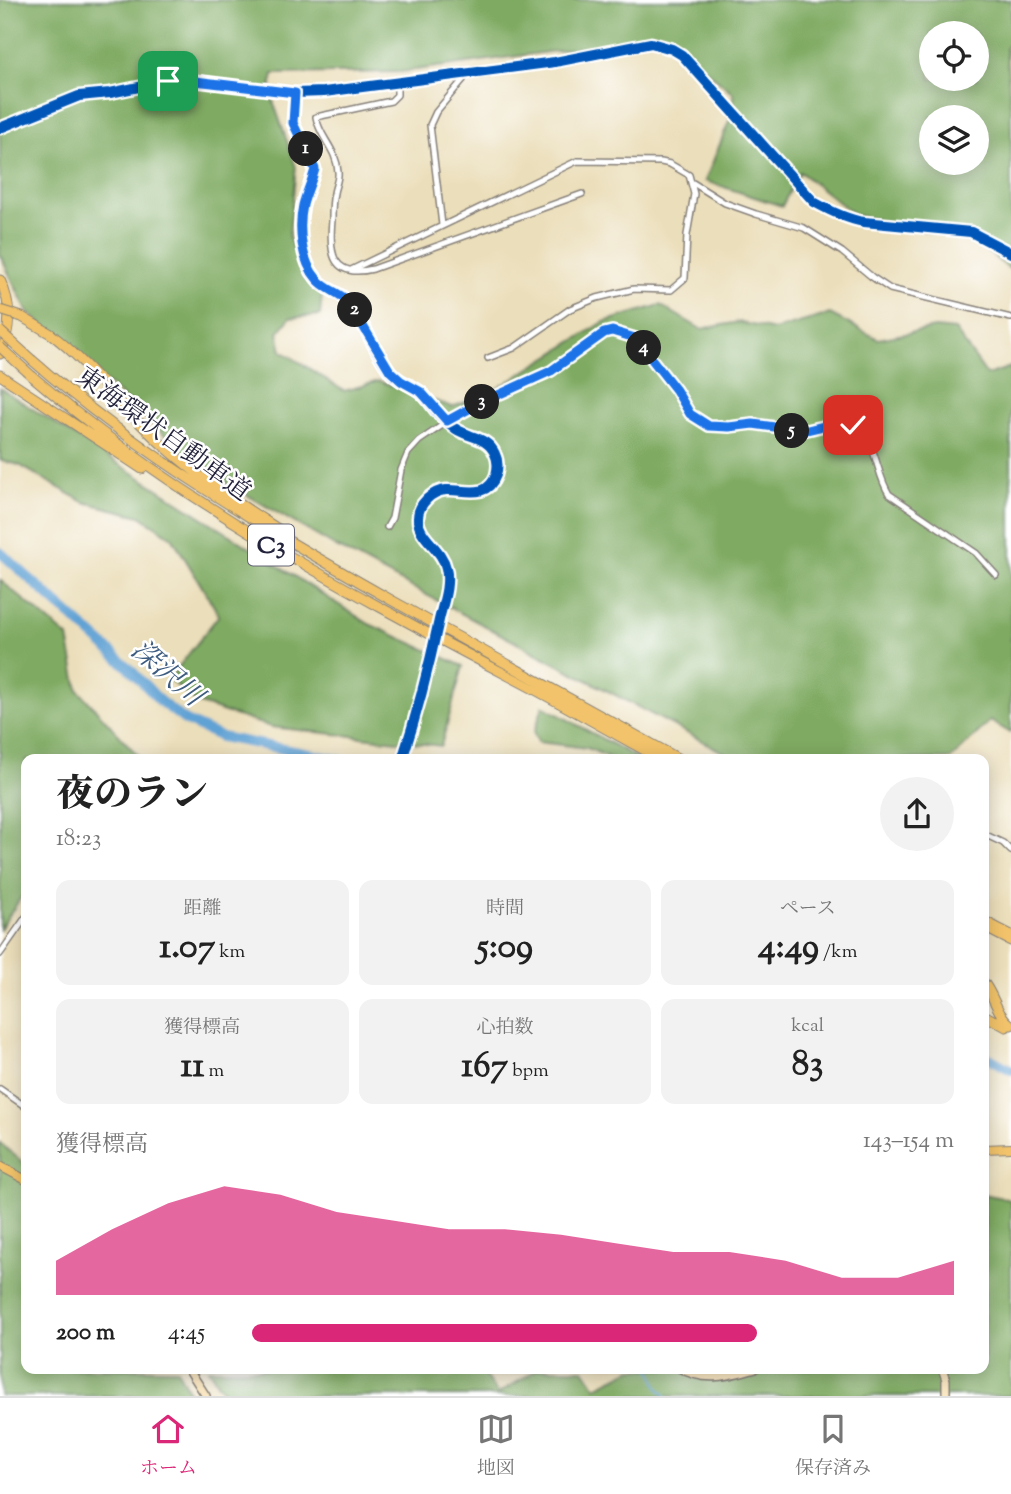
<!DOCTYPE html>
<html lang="ja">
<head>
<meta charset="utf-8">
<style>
	body { margin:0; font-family:"Sorts Mill Goudy","Noto Serif JP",serif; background:#f2f2f2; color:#222; height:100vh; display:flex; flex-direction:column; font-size:26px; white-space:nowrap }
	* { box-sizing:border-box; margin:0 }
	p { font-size:23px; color:#767676 }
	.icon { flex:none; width:38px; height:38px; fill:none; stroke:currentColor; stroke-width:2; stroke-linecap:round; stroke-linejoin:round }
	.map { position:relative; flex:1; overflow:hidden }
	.sheet { position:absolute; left:21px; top:754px; width:968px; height:620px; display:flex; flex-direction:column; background:#fff; border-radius:14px; box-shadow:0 4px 18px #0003 }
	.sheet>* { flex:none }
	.tools { position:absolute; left:919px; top:21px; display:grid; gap:14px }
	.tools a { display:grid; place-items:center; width:70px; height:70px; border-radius:50%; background:#fff; box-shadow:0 4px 18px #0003; font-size:35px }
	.pin { position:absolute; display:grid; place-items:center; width:60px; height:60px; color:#fff; margin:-30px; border-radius:14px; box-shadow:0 4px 10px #0006 }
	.km { position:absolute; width:35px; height:35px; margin:-18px; border-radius:50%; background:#222; color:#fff; font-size:19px; line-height:35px; text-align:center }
	.round { display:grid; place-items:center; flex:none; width:74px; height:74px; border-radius:37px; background:#f2f2f2 }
	.overview { display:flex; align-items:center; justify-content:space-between; height:119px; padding:0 35px }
	h1 { font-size:38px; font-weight:800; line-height:52px }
	.figures { display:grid; grid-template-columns:repeat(3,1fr); gap:10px; height:119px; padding:7px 35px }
	.figures div { display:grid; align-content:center; border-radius:14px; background:#f2f2f2; text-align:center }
	.figures b { font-size:35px; font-weight:800 }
	.figures small { font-size:19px; font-weight:400 }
	.figures p { font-size:19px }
	.chart { height:196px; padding:14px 35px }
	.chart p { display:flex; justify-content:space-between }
	.chart svg { width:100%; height:126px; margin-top:7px; fill:#db2777; opacity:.7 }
	ul { padding:0 35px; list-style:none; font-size:23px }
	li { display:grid; grid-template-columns:112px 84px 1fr; align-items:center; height:52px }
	li i { height:18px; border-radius:9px; background:#db2777 }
	.dock { display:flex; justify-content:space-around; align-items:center; height:98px; border-top:2px solid #e0e0e0; background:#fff; font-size:19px; color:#767676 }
	.dock a { display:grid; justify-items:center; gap:4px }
	.dock .selected { color:#db2777 }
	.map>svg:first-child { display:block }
	.forest { fill:#7faa62; stroke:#50664e; stroke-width:2; fill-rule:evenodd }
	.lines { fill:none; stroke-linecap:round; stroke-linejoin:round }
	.stream { stroke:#60a2d4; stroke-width:2 }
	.river { stroke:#60a2d4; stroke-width:10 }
	.street-casing { stroke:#86807a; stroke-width:8 }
	.secondary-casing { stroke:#86807a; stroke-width:10 }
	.primary-casing { stroke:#86807a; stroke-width:10 }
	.highway-casing { stroke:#86807a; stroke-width:11 }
	.street { stroke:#fff; stroke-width:5 }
	.secondary { stroke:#fae7c3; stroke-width:7 }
	.primary { stroke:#f2c36a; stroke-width:8 }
	.highway { stroke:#f2c36a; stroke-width:9 }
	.secondary-bridge-casing { stroke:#86807a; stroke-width:10; stroke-linecap:butt }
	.highway-bridge-casing { stroke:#86807a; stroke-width:11; stroke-linecap:butt }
	.secondary-bridge { stroke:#fae7c3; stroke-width:7 }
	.highway-bridge { stroke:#f2c36a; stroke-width:9 }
	.cycleway-casing { stroke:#fff; stroke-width:15 }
	.cycleway { stroke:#0057b8; stroke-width:10 }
	.route-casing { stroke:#fff; stroke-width:14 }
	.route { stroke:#1a73e8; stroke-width:9 }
	.labels { text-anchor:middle; stroke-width:5; stroke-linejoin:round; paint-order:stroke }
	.shield { fill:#fff; stroke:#646476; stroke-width:2 }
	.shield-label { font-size:24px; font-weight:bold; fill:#22223b }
	.street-label { font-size:26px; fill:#22223b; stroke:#fff }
	.water-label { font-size:28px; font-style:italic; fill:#3e5c80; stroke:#fff }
</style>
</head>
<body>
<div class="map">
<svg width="1011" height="1396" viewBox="0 0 1011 1396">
	<rect width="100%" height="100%" fill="#fff"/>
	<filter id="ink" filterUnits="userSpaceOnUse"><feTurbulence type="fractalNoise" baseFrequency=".0143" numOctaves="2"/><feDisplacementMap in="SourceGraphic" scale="14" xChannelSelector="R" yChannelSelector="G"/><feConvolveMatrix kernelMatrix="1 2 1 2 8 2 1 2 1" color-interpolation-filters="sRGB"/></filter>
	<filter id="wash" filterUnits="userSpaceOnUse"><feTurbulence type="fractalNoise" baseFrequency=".00686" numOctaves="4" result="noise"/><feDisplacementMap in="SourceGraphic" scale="28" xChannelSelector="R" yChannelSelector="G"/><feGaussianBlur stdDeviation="1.57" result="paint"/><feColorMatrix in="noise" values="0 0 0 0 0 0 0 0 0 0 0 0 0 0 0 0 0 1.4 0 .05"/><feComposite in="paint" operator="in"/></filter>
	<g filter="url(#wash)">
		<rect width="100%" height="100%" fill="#ebdeba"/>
		<!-- forest -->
		<path class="forest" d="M0 0H1011V44L1006 47 1011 111V270L975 242 855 215 800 172 782 206 705 181 733 112V93L666 36 401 72 273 74 270 92 296 167 289 237 301 268 322 295 320 315 290 318 278 333 282 351 344 391 379 381 452 407 490 393 604 322 660 305 701 329 739 322 774 330 830 314 878 339 935 328 955 330 987 375 1011 367V733L990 721 951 759H736L336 547 201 468 27 311 0 255ZM931 33H976V79H931ZM931 117H976V163H931Z
			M0 388 369 624 463 666 441 746 271 727 197 703 169 679 219 615 172 537 140 516 84 502 19 465 0 460Z
			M0 580 68 637 78 690 141 759 26 760V890L0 929Z
			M543 706 639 759H613L587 748 538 742 534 733Z
			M0 1143 26 1165V1368L177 1369 189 1392 182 1396H0Z
			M984 1194 1011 1200V1396H226L208 1369H480L498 1394 538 1369H584L596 1387 632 1369 984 1368Z"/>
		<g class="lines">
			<!-- stream -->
			<path class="stream" d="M651 1368 658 1388 666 1396"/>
			<!-- river -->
			<path class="river" d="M0 552 130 669 161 702 186 721 221 737 340 760
				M984 1055 1011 1070"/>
		</g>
	</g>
	<g filter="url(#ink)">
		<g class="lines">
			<defs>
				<path id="street" d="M397 83V95L391 101 316 117C319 137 337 149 338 172 339 179 335 186 334 193 332 201 332 211 332 220 329 252 331 279 373 269L582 194
					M693 183 725 203 756 214 804 228 842 252 872 277 890 289 1011 318
					M442 225 430 125 436 112 467 75
					M351 270 577 161 661 162 670 164 689 175 694 194 687 235 685 278 671 290 634 289 597 298 570 309 514 348 488 358
					M387 527 392 518 401 470 408 453 419 441 465 410 551 371 604 333C648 325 669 389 692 415 697 421 707 426 715 427 728 428 740 423 752 424 768 424 784 432 800 431 816 430 842 416 857 427 877 443 876 474 889 494L976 553 996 575
					M984 834 1003 843 1011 851
					M0 954 26 917
					M0 1089 26 1107"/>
				<path id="secondary" d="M295 93 293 123 315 169C312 181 306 193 303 205 298 228 301 261 317 279 325 289 338 292 348 301 365 323 375 352 392 373 399 382 410 384 419 391 427 397 432 407 439 415 455 431 487 437 495 453 500 465 497 479 487 487 467 504 429 475 419 512 412 533 441 547 446 567 449 582 444 598 441 614
					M0 128 79 96 110 93 168 81 187 80 295 93 324 92 555 62 651 43 672 49 682 55 814 202C830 211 846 219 864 222L971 232 1011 253
					M402 760 433 650
					M188 1368 206 1396
					M679 1368C705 1383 729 1376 756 1368
					M942 1368 946 1380V1396"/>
				<path id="primary" d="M984 1149 1011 1148
					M0 1166 26 1180"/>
				<path id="highway" d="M0 280C12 304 11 330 0 354
					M51 334C94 367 125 413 165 447 202 480 245 508 286 534
					M32 360C144 458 264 528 393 601 489 654 585 707 681 760
					M0 375 142 469
					M32 376C174 498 340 587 505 674 558 701 610 732 663 760
					M984 921 1011 935
					M984 927 1011 941
					M984 983C995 997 996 1014 1011 1025
					M984 1015 1006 1027"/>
			</defs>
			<!-- street casing -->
			<use href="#street" class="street-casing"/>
			<!-- secondary casing -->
			<use href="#secondary" class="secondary-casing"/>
			<!-- primary casing -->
			<use href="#primary" class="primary-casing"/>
			<!-- highway casing -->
			<use href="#highway" class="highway-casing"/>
			<!-- street -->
			<use href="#street" class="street"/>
			<!-- secondary -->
			<use href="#secondary" class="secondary"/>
			<!-- primary -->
			<use href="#primary" class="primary"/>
			<!-- highway -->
			<use href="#highway" class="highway"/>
			<defs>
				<path id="secondary-bridge" d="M433 650 441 614"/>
				<path id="highway-bridge" d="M0 310 22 317 51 334
					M0 331 32 360
					M0 347 32 376"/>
			</defs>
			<!-- secondary-bridge casing -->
			<use href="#secondary-bridge" class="secondary-bridge-casing"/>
			<!-- highway-bridge casing -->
			<use href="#highway-bridge" class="highway-bridge-casing"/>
			<!-- secondary-bridge -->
			<use href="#secondary-bridge" class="secondary-bridge"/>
			<!-- highway-bridge -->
			<use href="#highway-bridge" class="highway-bridge"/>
			<defs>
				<path id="cycleway" d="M295 93 293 123 315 169C312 181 306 193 303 205 298 228 301 261 317 279 325 289 338 292 348 301 365 323 374 352 392 374 400 382 410 384 419 391 428 397 432 408 440 415 444 420 451 425 456 429 470 438 488 437 495 454 498 460 498 468 496 475 487 500 465 489 446 490 432 491 418 504 418 518 417 537 442 548 446 568 450 585 443 603 439 620 429 667 417 714 402 760
					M0 128 79 96 110 93 168 81 187 80 295 93 324 92 555 62 651 43 672 49 682 55 814 202C830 211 846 219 864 222L971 232 1011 253"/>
			</defs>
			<!-- cycleway casing -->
			<use href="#cycleway" class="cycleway-casing"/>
			<!-- cycleway -->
			<use href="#cycleway" class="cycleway"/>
		</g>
	</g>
	<g class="lines" filter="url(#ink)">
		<defs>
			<path id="route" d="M168 81 187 80 295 93 293 123 315 169C312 181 306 193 303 205 298 228 301 261 317 279 325 289 338 292 348 301L390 371 401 381 421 392 447 421 478 404 551 371 604 333 612 331 635 338 676 390 690 414 709 426 729 427 753 424 803 431 832 424 853 425"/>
		</defs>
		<!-- route casing -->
		<use href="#route" class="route-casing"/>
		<!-- route -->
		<use href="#route" class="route"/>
	</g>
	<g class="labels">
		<!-- shield labels -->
		<rect class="shield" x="248" y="524.5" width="46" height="41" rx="5"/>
		<g class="shield-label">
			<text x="271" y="553">C3</text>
		</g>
		<!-- street labels -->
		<g class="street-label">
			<text transform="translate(164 433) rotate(36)" y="9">東海環状自動車道</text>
		</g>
		<!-- water labels -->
		<g class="water-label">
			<text transform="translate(168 672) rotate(41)" y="10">深沢川</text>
		</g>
	</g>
</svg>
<div class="tools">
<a><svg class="icon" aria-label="locate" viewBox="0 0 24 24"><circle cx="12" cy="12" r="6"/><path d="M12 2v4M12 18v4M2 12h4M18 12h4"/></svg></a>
<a><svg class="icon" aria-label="layers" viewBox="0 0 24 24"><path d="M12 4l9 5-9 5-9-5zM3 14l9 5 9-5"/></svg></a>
</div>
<div class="pin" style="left:168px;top:81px;background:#1e9e55"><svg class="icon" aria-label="arrive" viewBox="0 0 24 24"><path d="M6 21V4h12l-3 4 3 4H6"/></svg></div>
<div class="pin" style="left:853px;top:425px;background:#d93025"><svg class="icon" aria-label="check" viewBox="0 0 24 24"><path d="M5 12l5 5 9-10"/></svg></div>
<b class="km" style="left:306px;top:149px">1</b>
<b class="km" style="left:355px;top:310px">2</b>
<b class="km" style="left:482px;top:402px">3</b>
<b class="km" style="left:644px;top:348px">4</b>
<b class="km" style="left:792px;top:431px">5</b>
<section class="sheet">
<div class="overview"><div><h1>夜のラン</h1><p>18:23</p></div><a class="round"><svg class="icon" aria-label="share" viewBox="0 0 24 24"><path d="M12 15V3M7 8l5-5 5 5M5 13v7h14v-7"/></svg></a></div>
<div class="figures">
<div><p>距離</p><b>1.07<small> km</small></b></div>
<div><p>時間</p><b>5:09</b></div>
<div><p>ペース</p><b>4:49<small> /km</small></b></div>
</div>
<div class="figures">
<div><p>獲得標高</p><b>11<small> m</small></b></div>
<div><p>心拍数</p><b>167<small> bpm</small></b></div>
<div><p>kcal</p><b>83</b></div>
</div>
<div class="chart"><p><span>獲得標高</span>143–154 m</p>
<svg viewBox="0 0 160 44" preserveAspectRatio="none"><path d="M0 44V32L10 21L20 12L30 6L40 9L50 15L60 18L70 21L80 21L90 23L100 26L110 29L120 29L130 32L140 38L150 38L160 32V44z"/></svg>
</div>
<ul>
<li><b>200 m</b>4:45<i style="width:72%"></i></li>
</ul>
</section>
</div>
<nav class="dock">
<a class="selected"><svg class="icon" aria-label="home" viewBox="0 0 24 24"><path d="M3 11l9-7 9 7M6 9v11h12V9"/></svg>ホーム</a>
<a><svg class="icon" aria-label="map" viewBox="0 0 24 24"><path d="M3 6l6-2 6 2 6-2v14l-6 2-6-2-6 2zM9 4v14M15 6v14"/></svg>地図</a>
<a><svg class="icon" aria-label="saved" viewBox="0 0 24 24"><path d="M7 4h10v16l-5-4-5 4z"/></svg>保存済み</a>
</nav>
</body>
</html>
